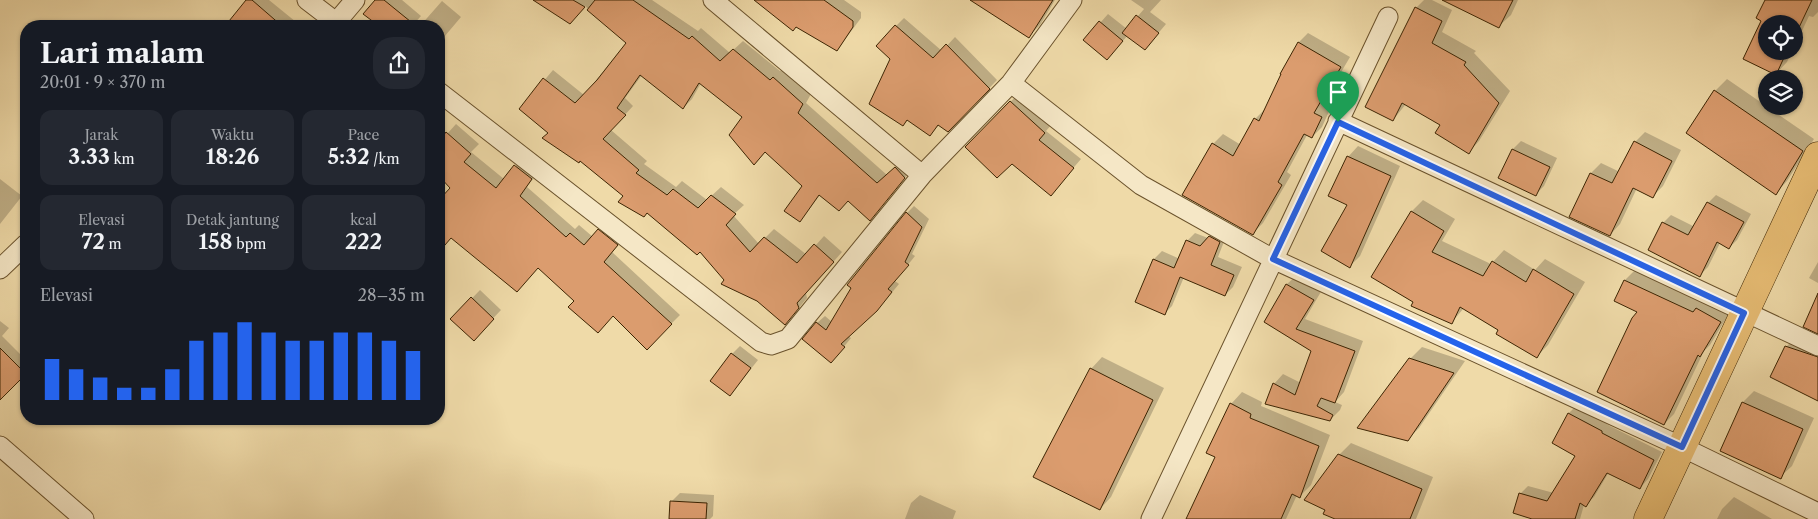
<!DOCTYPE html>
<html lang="id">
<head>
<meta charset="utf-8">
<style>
	body { margin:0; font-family:"Libre Caslon Text",serif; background:#242831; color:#f1f3f6; height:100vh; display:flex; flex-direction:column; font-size:19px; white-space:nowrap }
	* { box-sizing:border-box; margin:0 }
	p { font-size:16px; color:#9ea1a6 }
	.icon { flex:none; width:28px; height:28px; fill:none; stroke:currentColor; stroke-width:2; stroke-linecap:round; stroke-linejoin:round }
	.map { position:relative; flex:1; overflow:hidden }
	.sheet { position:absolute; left:20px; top:20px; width:425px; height:405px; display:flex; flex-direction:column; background:#171b24; border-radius:20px; box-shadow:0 1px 4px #0004 }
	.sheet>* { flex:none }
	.buttons { position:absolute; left:1758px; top:15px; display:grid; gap:10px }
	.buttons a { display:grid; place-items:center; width:45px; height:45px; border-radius:50%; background:#171b24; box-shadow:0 1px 4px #0004; font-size:25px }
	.pin { position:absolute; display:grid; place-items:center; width:42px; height:42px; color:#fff; margin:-51px -21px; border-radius:50% 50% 50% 0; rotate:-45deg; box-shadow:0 0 5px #0007 }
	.pin .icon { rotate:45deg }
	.round { display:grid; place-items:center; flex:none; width:52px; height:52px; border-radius:20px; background:#242831 }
	.headline { display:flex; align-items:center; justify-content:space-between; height:85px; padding:0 20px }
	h1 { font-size:28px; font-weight:700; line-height:38px }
	.figures { display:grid; grid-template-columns:repeat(3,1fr); gap:8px; height:85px; padding:5px 20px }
	.figures div { display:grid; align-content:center; border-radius:12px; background:#242831; text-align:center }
	.figures b { font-size:21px; font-weight:700 }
	.figures small { font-size:14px; font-weight:400 }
	.figures p { font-size:14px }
	.chart { height:140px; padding:10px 20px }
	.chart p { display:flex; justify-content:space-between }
	.chart svg { width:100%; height:90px; margin-top:5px; stroke:#2563eb; stroke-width:6 }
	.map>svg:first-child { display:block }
	.shadow { fill:#0003 }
	.building { fill:#db9c6e; stroke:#3d2503 }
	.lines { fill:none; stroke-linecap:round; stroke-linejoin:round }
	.minor-casing { stroke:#6a522c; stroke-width:21 }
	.primary-casing { stroke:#3d2503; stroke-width:29 }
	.minor { stroke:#f5e7c6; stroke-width:19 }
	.primary { stroke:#e8bd74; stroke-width:28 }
	.route-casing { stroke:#fff; stroke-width:10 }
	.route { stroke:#2563eb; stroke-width:6 }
</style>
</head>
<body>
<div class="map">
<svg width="1818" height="519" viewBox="0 0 1818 519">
	<rect width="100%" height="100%" fill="#efdaa8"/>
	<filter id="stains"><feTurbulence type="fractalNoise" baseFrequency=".004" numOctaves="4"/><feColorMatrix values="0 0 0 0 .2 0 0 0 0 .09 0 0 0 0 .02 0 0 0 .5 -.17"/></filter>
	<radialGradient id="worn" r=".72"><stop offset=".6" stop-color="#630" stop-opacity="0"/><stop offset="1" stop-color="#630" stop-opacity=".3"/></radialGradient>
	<!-- shadow -->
	<path class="shadow" d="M248 0H269L301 26H227Z
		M376 0H402L421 16 412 26H381L365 14Z
		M536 0H652L698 31 701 28 730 53 743 41 780 71 782 69 811 94 806 103 887 175 904 159 913 168 870 219 848 200 820 195 800 221 804 185 766 151 755 164 744 117 701 83 692 99 683 108 642 75 625 98 633 106 611 130 647 161 644 164 676 187 682 181 707 200 721 187 744 205 733 215 759 244 774 229 807 255 824 236 842 252 806 293 807 298 794 314 758 300 726 280 700 250 648 212 644 216 624 196 520 109 553 70 584 95 627 42 585 6 578 13Z
		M756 0H844L861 12V18L837 50Z
		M988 0H1055L1040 25 1029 36Z
		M1131 0H1161L1150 12 1166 24 1145 49 1128 35 1115 50 1085 40 1108 14 1127 29 1144 9Z
		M1424 0H1432L1452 10 1442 32 1476 51 1474 53 1510 91 1479 141 1469 152 1441 124 1406 104 1393 120 1416 8Z
		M1455 0H1518L1511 15 1499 26Z
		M1766 0H1818V12L1813 17 1809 16 1794 48V24H1766V51H1792L1787 62 1776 74 1745 59 1763 20Z
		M442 1 461 17 439 43V26H420Z
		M904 18 942 51 955 37 997 80 948 131 939 125 930 135 908 120 903 125 892 58 896 26Z
		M1308 33 1350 57 1323 103 1331 107 1322 127 1312 137 1307 135 1287 172 1291 175 1263 223 1253 233 1213 144 1223 134 1241 145 1255 119 1265 109 1298 43Z
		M1727 79 1814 139 1787 181 1776 193 1687 132 1715 91Z
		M1019 93 1052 124 1046 131 1081 159 1051 194 1012 162 967 147Z
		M456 124 479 144 471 152 504 179 524 157 540 169 527 187 575 229 579 225 593 237 607 222 626 236 612 252 680 315 647 348 614 314 576 301 538 267 519 253 439 175V143Z
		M1645 132 1681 150 1663 186 1653 196 1637 188 1620 224 1610 235 1571 216 1591 173 1601 163 1620 172 1635 142Z
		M1521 141 1557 158 1544 186 1536 194 1513 149Z
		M1358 146 1400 166 1360 256 1350 266 1348 157Z
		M0 179 22 196 0 224Z
		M1716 195 1751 214 1737 240 1729 248 1720 243 1708 267 1700 275 1663 223 1671 215 1695 227 1708 203Z
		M439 197 468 218 443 246 439 243Z
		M1423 200 1455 219 1442 241 1491 264 1504 250 1535 270 1545 259 1585 282 1548 345 1537 356 1500 329 1464 308 1452 322 1373 277 1412 211Z
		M914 206 929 219 912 254 915 256 895 281 899 284 884 302 848 336 851 338 838 354 817 323 825 316 832 322 907 213Z
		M1218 229 1227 234 1218 257 1242 267 1233 287 1225 295 1184 277 1172 306 1164 314 1154 259 1162 251 1180 259 1187 241 1195 233 1208 238Z
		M1818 262V283L1809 278Z
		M1635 270 1730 312 1710 345 1704 351 1674 414 1664 424 1639 311 1625 280Z
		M1297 275 1322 290 1305 319 1363 341 1344 392 1335 402 1342 405 1340 410 1330 420 1274 384 1283 374 1301 383 1313 350 1266 322 1287 284Z
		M480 290 501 310 481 331 452 319Z
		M0 321 9 328 2 336 26 360V373L0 398Z
		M1797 336 1818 344V398L1786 347Z
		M740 346 758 360 730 395 732 354Z
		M1422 347 1465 361 1419 428 1407 440 1410 359Z
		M1102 357 1164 388 1111 497 1100 509 1034 477 1091 369Z
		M1754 391 1814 418 1792 466 1780 477 1743 402Z
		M1242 392 1262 402 1261 406 1330 435 1311 485 1300 496 1297 495 1286 519H1187L1217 457 1231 404Z
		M1577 405 1610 426 1662 452 1648 479 1640 488 1609 472 1594 497 1584 505 1580 519H1537L1520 494 1528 486 1554 493 1577 455 1569 413Z
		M1351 443 1433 477 1416 519H1338L1339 455Z
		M680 493 714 495 713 516 710 519H671L672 501Z
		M920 495 956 511 953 519H905L911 503Z
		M1734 497 1772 519H1717L1722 509Z"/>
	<!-- building -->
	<path class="building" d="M246 0H252L282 26H225Z
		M375 0H384L416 26H379L363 14Z
		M533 0H573L585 7 570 24Z
		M595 0H633L689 39 692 36 720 61 733 49 770 80 773 77 803 104 798 113 877 183 895 167 905 178 870 221 848 201 839 211 819 195 800 222 784 211 802 186 765 152 754 165 729 135 742 117 699 83 683 109 640 75 617 108 626 115 603 139 639 170 636 173 667 195 673 189 698 208 711 195 736 214 726 225 750 252 764 237 797 263 814 244 834 262 797 303 799 308 785 325 757 301 721 284 724 280 700 252 697 255 647 213 644 217 618 202 623 196 580 161 579 163 542 138 548 133 519 109 543 78 575 103 597 80 626 43 587 10Z
		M754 0H824L853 21V27L837 51 796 27 793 31Z
		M970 0H1053L1029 38Z
		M1442 0H1513L1499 28Z
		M1765 0H1812L1794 38V24H1766V51H1787L1776 75 1743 59 1761 21 1756 18Z
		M1415 7 1442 21 1432 43 1466 62 1464 65 1499 103 1469 154 1435 133 1440 125 1402 103 1393 121 1365 107Z
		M1136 15 1159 33 1145 50 1122 33Z
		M1099 21 1123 41 1107 60 1083 40Z
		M895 25 933 58 946 44 990 89 948 132 938 125 930 136 907 120 903 126 869 104 890 59 876 46Z
		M1298 42 1341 67 1314 113 1322 117 1312 138 1304 134 1278 182 1282 185 1253 235 1182 195 1212 143 1233 156 1254 118 1259 121 1281 74H1280Z
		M1714 90 1803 151 1776 195 1686 133Z
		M1010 101 1045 133 1039 140 1074 168 1051 196 1012 164 997 178 965 147Z
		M446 132 471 154 464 162 496 188 514 165 532 179 520 196 566 237 570 233 584 245 598 229 618 245 604 262 672 324 647 350 613 316 598 333 568 307 574 301 538 268 517 292 451 238 439 252V200L450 188 439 176V141Z
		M1634 141 1672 161 1653 198 1633 188 1610 236 1569 217 1590 173 1612 183Z
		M1512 149 1550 167 1536 196 1498 178Z
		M1347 156 1391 176 1350 268 1321 251 1347 205 1328 196Z
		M1707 202 1744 222 1729 249 1717 242 1700 277 1648 250 1662 222 1688 235Z
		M1411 211 1444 231 1432 252 1483 276 1492 261 1526 282 1533 269 1574 294 1537 358 1496 334 1498 330 1460 307 1452 324 1411 306 1413 302 1371 277Z
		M906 212 922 227 905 262 909 265 888 289 892 292 877 311 841 344 845 347 831 363 802 339 816 322 826 330 851 288 847 285Z
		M1209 236 1220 242 1211 265 1234 275 1225 296 1180 277 1165 315 1135 302 1153 259 1174 268 1186 240 1200 246Z
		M1624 280 1693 312 1696 308 1721 322 1700 357 1698 355 1664 425 1597 392 1632 318 1637 312 1614 301Z
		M1286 284 1314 300 1296 329 1355 351 1335 403 1321 398 1317 406 1333 415 1330 421 1265 404 1273 383 1295 395 1311 351 1264 322Z
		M1818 293V334L1803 327Z
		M471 297 494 319 474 341 450 319Z
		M1785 346 1818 357V401L1770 377Z
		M0 348 26 374 0 400Z
		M731 353 751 368 730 396 710 381Z
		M1409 358 1454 373 1408 441 1357 428Z
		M1090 368 1153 400 1100 510 1033 477Z
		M1742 402 1803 429 1781 479 1720 451Z
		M1230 403 1251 414 1250 418 1319 446 1300 498 1292 494 1281 519H1186L1215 457 1206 453Z
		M1568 413 1602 431V433L1654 460 1640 489 1607 473 1586 507 1580 503 1575 519H1532L1513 513 1519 493 1547 501 1575 456 1552 443Z
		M1338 454 1422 489 1410 519H1335L1323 514 1325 510 1304 500Z
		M670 501 707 503 706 519H669Z"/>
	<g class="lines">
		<defs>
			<path id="minor" d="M307 0 341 26
				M713 0 922 175
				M333 26 355 0
				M1011 83 1141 185 1273 259 1682 447 1818 513
				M439 92 761 342 771 345 788 339 922 175 1011 83 1072 0
				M1338 121 1818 346
				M0 269 26 244
				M0 446 84 519
				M1151 519 1388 17"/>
			<path id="primary" d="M1648 519 1818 156"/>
		</defs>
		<!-- minor casing -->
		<use href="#minor" class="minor-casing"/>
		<!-- primary casing -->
		<use href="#primary" class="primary-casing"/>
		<!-- minor -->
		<use href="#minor" class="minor"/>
		<!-- primary -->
		<use href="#primary" class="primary"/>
	</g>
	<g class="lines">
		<defs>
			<path id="route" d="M1338 122 1744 313 1682 447 1273 259Z"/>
		</defs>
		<!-- route casing -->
		<use href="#route" class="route-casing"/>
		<!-- route -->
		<use href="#route" class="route"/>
	</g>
	<rect width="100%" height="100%" filter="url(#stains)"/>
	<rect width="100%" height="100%" fill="url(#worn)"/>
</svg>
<div class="buttons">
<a><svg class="icon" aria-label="locate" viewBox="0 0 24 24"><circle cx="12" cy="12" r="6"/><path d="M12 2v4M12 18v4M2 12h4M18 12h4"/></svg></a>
<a><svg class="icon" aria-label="layers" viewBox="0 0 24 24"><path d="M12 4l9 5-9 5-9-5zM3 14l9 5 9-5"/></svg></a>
</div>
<div class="pin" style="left:1338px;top:122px;background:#1e9e55"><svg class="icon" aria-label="arrive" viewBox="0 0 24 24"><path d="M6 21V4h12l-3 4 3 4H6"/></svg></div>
<section class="sheet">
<div class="headline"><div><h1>Lari malam</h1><p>20:01 · 9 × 370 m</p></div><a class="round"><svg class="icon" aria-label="share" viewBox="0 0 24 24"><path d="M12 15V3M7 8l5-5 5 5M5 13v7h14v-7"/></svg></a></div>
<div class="figures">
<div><p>Jarak</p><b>3.33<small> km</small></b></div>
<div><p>Waktu</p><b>18:26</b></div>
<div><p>Pace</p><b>5:32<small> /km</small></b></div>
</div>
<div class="figures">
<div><p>Elevasi</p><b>72<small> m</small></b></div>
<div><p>Detak jantung</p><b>158<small> bpm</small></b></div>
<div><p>kcal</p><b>222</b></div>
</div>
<div class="chart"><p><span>Elevasi</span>28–35 m</p>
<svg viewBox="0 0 160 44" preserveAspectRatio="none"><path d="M5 44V24M15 44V29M25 44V33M35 44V38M45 44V38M55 44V29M65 44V15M75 44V11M85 44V6M95 44V11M105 44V15M115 44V15M125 44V11M135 44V11M145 44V15M155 44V20"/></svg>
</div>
</section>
</div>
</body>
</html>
